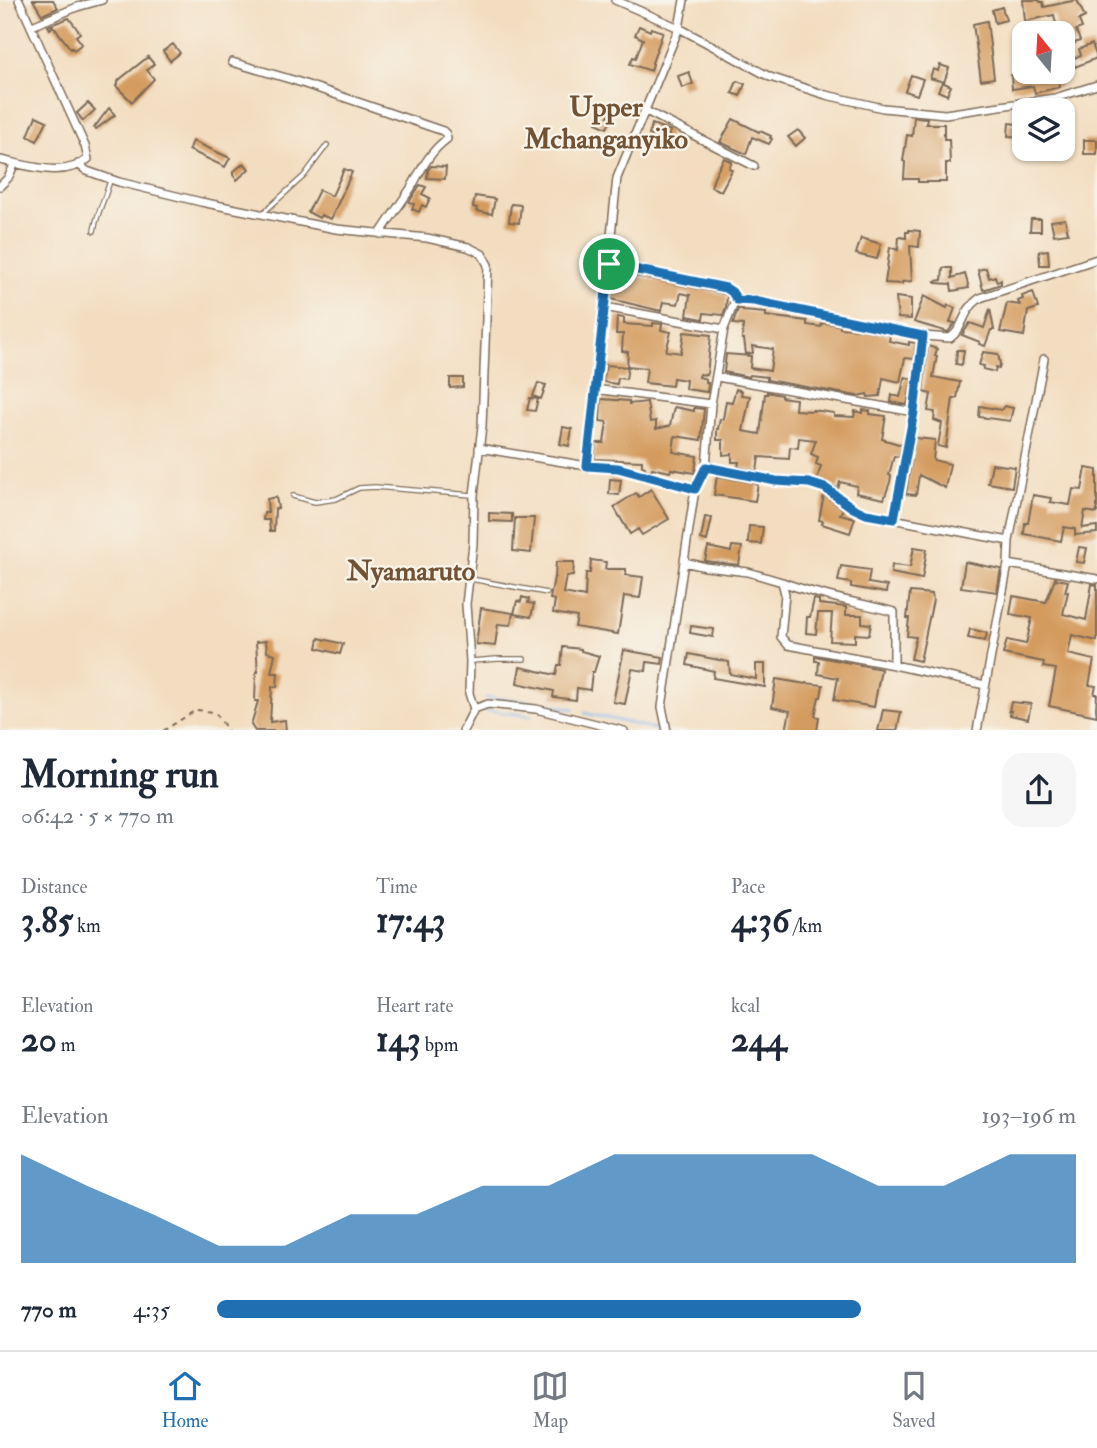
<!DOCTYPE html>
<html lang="en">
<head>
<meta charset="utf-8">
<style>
	body { margin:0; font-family:"IM FELL Double Pica",serif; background:#f6f6f7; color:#1f2937; height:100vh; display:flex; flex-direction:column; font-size:26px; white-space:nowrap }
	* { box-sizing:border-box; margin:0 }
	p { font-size:23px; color:#747a83 }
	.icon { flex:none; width:38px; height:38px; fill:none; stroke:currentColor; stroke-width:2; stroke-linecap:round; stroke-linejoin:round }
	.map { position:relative; height:730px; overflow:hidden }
	.drawer { display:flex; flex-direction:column; background:#fff; flex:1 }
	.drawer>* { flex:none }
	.needle { width:46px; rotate:342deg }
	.fabs { position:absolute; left:1012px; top:21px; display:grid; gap:14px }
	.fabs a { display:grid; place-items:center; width:63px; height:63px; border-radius:14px; background:#fff; box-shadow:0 2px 5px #0004; font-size:35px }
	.pin { position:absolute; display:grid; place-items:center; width:60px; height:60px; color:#fff; margin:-30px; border:4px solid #fff; border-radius:50%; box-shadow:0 2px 7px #0007 }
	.round { display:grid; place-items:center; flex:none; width:74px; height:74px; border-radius:21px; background:#f6f6f7 }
	.head { display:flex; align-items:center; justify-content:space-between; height:119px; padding:0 21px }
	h1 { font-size:38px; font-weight:700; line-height:52px }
	.figures { display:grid; grid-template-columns:repeat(3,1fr); gap:10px; height:119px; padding:7px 21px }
	.figures div { display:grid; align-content:center }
	.figures b { font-size:35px; font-weight:700 }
	.figures small { font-size:19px; font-weight:400 }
	.figures p { font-size:19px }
	.chart { height:196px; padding:14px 21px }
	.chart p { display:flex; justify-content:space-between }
	.chart svg { width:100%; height:126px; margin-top:7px; fill:#1f6fb2; opacity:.7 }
	ul { padding:0 21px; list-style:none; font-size:23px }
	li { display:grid; grid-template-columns:112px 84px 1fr; align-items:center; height:52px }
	li i { height:18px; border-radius:9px; background:#1f6fb2 }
	.tabs { display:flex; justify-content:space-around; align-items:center; height:98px; border-top:2px solid #e0e1e3; background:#fff; font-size:19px; color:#747a83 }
	.tabs a { display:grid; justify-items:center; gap:4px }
	.tabs .on { color:#1f6fb2 }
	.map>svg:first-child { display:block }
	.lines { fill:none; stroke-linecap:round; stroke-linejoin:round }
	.stream { stroke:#82b4ee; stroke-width:2.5 }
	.building { fill:#d49b5f }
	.service-casing { stroke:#7b6957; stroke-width:6 }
	.minor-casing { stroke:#7b6957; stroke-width:10 }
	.path { stroke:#7b6957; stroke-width:2; stroke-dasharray:5 5; stroke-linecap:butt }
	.service { stroke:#fff; stroke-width:3.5 }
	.minor { stroke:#fff; stroke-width:7 }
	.route-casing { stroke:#fff; stroke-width:14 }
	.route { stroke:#1f6fb2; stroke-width:9 }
	.labels { text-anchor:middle; stroke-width:5; stroke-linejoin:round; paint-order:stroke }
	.quarter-label { font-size:28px; font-weight:bold; fill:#715235; stroke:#f7f3e8 }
</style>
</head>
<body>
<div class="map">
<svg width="1097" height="731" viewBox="0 0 1097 731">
	<rect width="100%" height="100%" fill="#f7f3e8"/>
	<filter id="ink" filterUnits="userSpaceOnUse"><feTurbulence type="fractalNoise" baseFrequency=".0143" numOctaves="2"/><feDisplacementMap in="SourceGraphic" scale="14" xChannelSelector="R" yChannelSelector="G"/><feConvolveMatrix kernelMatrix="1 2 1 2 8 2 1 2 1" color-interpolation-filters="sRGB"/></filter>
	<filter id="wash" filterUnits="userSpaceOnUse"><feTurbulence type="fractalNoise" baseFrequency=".00686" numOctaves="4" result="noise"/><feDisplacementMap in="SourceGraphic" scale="28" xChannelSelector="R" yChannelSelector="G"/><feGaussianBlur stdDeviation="1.57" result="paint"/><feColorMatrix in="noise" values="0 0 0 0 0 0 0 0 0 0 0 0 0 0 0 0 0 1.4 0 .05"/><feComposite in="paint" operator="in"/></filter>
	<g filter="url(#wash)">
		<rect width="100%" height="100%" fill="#f3ddc0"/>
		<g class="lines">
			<!-- stream -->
			<path class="stream" d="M486 698 528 701
				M540 703 574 709
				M485 710 531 716
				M585 713 659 730"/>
		</g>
		<g id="blocks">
			<!-- building -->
			<path class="building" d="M33 0H53L58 8 42 15Z
				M1023 0H1039L1040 2H1043L1044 7 1077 0 1085 17 1079 20 1082 28 1076 30 1080 41 1062 48V33H1058L1054 15 1025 21Z
				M1002 7 1006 20 995 23 992 10Z
				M69 18 80 33 76 36 82 44 74 50 72 48 71 49 53 26 50 29 48 26Z
				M987 21 994 78 981 80 973 24Z
				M639 26 650 31 651 28 663 32 652 63 653 64 651 71 630 64 633 57 636 58 643 39 635 35Z
				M173 44 180 53 170 61 163 51Z
				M1092 44 1097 58 1075 67 1072 59 1081 55 1079 49Z
				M148 57 154 64 147 70 154 79 132 102 116 86 119 80Z
				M940 65 949 68 944 82 930 78 933 69 938 71Z
				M689 72 693 84 682 88 678 76Z
				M1031 72H1057L1060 87 1035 93 1033 86 1012 89 1011 75Z
				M911 75 923 79 917 95 905 91Z
				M737 81 745 84 740 96 732 93Z
				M942 82 951 86 947 95 938 91Z
				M88 103 95 110 83 121 77 113Z
				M109 108 115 115 96 129 94 128Z
				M603 108 610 112 608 116 612 118 607 128 596 123Z
				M36 116 47 121 37 141 28 136Z
				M914 117 927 118 926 124H944V139H949L950 163H946V182H918V179H904L905 162 903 161 907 135 912 136Z
				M733 119 759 132 760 131 771 136 770 138 772 139 769 144 752 137 746 154 720 142Z
				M1009 123 1024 125V137L1008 136Z
				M652 124 671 131 666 140 649 135Z
				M798 130 805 138 796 146 788 137Z
				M1084 140H1097V154H1084Z
				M193 141 230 158 225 167 189 150Z
				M724 158 732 162 729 168 732 170 721 191 711 187 715 175Z
				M244 163 249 169 237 180 233 175V172Z
				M431 166 446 167 445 179 427 178 428 170Z
				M344 169 352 172 331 219 321 215 319 218 308 212 319 190 332 196Z
				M420 185 426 187 422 194 430 198 426 207 422 205 419 212 412 209 414 204 409 202Z
				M475 196 495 199 492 214 476 211 477 208 473 207Z
				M511 204 521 205 519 223 509 222Z
				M1031 219H1041V231H1030Z
				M1065 219 1068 233 1054 235 1051 221Z
				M909 230 920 231 919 247 910 246 912 281 902 282V284L885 283 890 247 898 250 899 237 906 238V232H909Z
				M861 238 881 244 877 259 856 254Z
				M1048 250 1049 265H1040L1039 251Z
				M943 268H952V278L965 274 969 288 952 291 951 284 936 283 935 281 942 280Z
				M986 268 989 278 995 276 997 282 1001 280V284L983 290 978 270Z
				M631 275 724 294 727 296 726 307 723 315 704 313 703 319 687 316 690 295 681 293 678 304 663 302 661 311 611 299 612 285 625 287 626 283 629 284Z
				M1033 292 1038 308 1028 311 1024 336 1000 332 1007 303 1020 305 1018 301 1023 299 1022 296Z
				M924 296 947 308 948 305 955 308 950 322 955 323 948 332 914 322Z
				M896 297 911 299V319L898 318Z
				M738 309H743V311L766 313V316L807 321V325L821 327 822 323 833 324 840 326V328L860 329 890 335 889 341 909 345V342L916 343 914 359 905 358 900 382 883 378 880 396 868 397 867 394 857 396 767 380V377L750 375 749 377 724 372 726 354 751 356 750 368 770 371 773 349 752 346 753 353 746 354 744 339H742L743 325 733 324Z
				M990 309 994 330H991L985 346 979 344 980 342 962 335 970 323 984 328Z
				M617 317 624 318V324L653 326V323L662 324 661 330 671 332 666 351 681 353 684 332 711 335 707 375 700 374 699 377 706 379V383H708L707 392 685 389 686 380 673 378 672 386 645 383 647 368 627 366 628 352 622 351 623 334H616Z
				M928 346 937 349 935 356H937L933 377 960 382 957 398H953L946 448 938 446 942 423 934 420 935 412 928 411 931 394 923 392Z
				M957 350H964L962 365 956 364Z
				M983 352 998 354 1000 364 999 368 996 367 995 372 983 369 984 366 979 365Z
				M606 365 628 367 626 379 618 378 617 384 603 382Z
				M905 377 912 379 907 405 891 402 892 395 900 397Z
				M450 378H463V387L450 388Z
				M538 383 546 385 541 399 533 396Z
				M736 389 742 391 741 395 750 396 743 431 760 434 765 394H767V392L781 395V397L796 399 795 410 813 411V410L834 413V416L854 417 855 411 863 413V410L870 411V414L886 416 882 439 902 445 899 457 894 456 889 475 891 476 890 482 884 499 856 493 857 486 840 482 838 489 817 479 821 466 816 464 818 457 811 454 816 440 799 438 798 448 790 447 789 459 759 457 757 471 738 467 739 462H732V454L723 455V440H717V429H718L720 419H723L726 401 732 402Z
				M530 398 538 399 535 411 527 410Z
				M601 399 629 401V404L647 402 650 422 656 421V429L670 426 674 407 694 411V408L704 409 701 440 675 436 673 452 697 456 695 473 671 469 670 472 652 468 651 471 644 469 645 467 642 466V461L594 459 596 443H604L607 422 600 421Z
				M980 406 1001 410 1004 406 1013 408 1010 421 979 417Z
				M563 427 572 429 569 446 560 444Z
				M915 438 935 440 933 460 950 464 945 488 919 475 916 495 906 494Z
				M992 464 1015 467 1012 487 988 483Z
				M1086 468 1097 470V513L1085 511 1082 528 1097 526V533L1075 535V529L1064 527 1061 541 1024 534 1025 523H1028L1033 495 1051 498 1050 502 1070 505 1073 489 1082 490Z
				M717 476 758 484 755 501 714 495Z
				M610 479 621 480 619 495 609 494Z
				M651 489 669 519 642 535 638 529 630 534 614 507 636 493 639 497Z
				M824 495 843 509 840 514 855 518 850 533 822 524 823 521 819 520Z
				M276 497 278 508 275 509 274 531H270L269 520H263L264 513H268L267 499Z
				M489 513 512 514V522L489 521Z
				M705 517 712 518 707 541 701 539Z
				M515 518H534L531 553 513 551Z
				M749 526 763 527 761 544 748 543Z
				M732 546 742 547 739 565 705 561 708 547 731 552Z
				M914 547 927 549 922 579 891 573 892 565 910 567Z
				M1079 547 1087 548 1084 563 1076 562Z
				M591 560 606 562 605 569H626V575L643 577 640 598 624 596 618 634 575 627 577 617 553 613 555 600 550 599 554 577H555L556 562H574L573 576H566L563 593 585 597 586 573H590Z
				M965 562 1001 569 997 592 961 587Z
				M841 566 870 570 868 583 887 586 886 593 851 587V583L838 581Z
				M1055 579 1068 581 1065 592H1068L1063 614 1086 620 1092 584 1097 585V641L1072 635 1068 654 1094 660 1089 685 1096 686 1094 694H1097L1096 709 1097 716 1049 706 1056 669 1043 667 1044 662 1003 654 1007 640 1026 644 1032 618 1010 614 1013 596 1046 602Z
				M910 592 932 594 933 600 920 661 911 659 916 637 907 636 909 618H907Z
				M522 597 529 599 528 603 534 604 531 617 514 614 517 601 521 602Z
				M814 599 819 600V604L846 607V615H862V623L871 624 869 635 855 634V642L830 641 832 613H818L816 634 806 633 807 617H810Z
				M481 608 513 613 511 625 498 624 495 646 476 644Z
				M691 626 714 629 713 637 690 633Z
				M970 629 987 633 985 641 968 638Z
				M319 638 343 644 340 654 317 648Z
				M266 641 267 652 275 654 271 673H278L277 687H272L270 722 285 720 286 731H255L251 725 258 701H255L256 672H258L256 642Z
				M563 647 581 649V651L599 656 594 672H592L590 690 577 688 576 700 553 697 554 691 517 683 520 667 556 675 558 665H561Z
				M624 650 663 657 662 664 647 662 646 671 632 669 625 704 613 702Z
				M689 654 729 662 730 674 756 679V664H765V687L713 678 714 671 687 665Z
				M815 656 881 669 874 707 834 700 838 678 818 674 819 661H815Z
				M776 679 806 684V683L823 685 821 697H819L815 716 819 717 817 731H786L790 711 772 707Z
				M1011 702 1031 704 1028 719 1010 715 1011 711H1009Z
				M883 710 901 712 897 731H878Z"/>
		</g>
	</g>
	<g filter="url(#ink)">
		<use href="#blocks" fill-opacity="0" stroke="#7b6957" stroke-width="2"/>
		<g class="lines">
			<defs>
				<path id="service" d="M264 212 304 176 327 145
					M94 231C97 212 106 197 110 180
					M293 496 315 502 336 499 359 488 375 487 472 495
					M471 579 547 593
					M472 661 497 659H524"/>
				<path id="minor" d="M615 0 679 28 770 77 826 95 883 108 945 114 1055 98 1097 85
					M684 0 679 28 617 178 587 466 618 468 695 489
					M32 26 77 7 102 0
					M232 62 293 80 443 131 446 134 447 139C430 151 421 170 411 188 401 203 390 218 380 234
					M646 111 754 166
					M0 160C27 165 64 179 88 159L85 146 19 0
					M78 164 87 171 119 182 201 202 336 229 427 238 468 247 482 254 488 265 482 426 474 495 473 544 466 604 470 661 469 693 474 709
					M0 186 8 178 15 163
					M609 264 726 288 732 292 737 300
					M604 307 724 329 734 303 742 299 923 336 950 338C965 328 961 311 980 298L1097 259
					M717 377 914 412
					M594 389 711 404
					M479 448 587 466
					M706 467 711 404 724 329
					M894 519 914 412 923 336
					M684 562 706 567 748 572 782 582 785 594 781 637 788 645 894 665 985 685
					M1008 564 1097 579
					M782 582C818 596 857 602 894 612V665
					M463 731 474 709 488 704 536 709 624 731
					M667 731 662 707 695 489 706 467 776 481 809 483 825 488 853 508 866 514 1009 541
					M977 731 1008 564 1009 541 1044 359"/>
			</defs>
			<!-- service casing -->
			<use href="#service" class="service-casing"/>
			<!-- minor casing -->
			<use href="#minor" class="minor-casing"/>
			<!-- path -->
			<path class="path" d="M163 731 196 710 215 712 228 731"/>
			<!-- service -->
			<use href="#service" class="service"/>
			<!-- minor -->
			<use href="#minor" class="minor"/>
		</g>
	</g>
	<g class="lines" filter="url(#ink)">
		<defs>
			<path id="route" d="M609 264 726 288 732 292 737 300 754 301 923 336 914 412 894 519 866 514 853 508 825 488 809 483 776 481 706 467 695 489 618 468 587 466Z"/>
		</defs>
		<!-- route casing -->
		<use href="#route" class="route-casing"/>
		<!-- route -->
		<use href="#route" class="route"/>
	</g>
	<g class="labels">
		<!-- quarter labels -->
		<g class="quarter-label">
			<text x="606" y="116">Upper<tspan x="606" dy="32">Mchanganyiko</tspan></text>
			<text x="411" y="580">Nyamaruto</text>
		</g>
	</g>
</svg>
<div class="fabs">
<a><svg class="needle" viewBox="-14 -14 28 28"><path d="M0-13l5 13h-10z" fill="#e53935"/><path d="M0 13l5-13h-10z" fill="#747a83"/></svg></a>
<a><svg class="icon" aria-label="layers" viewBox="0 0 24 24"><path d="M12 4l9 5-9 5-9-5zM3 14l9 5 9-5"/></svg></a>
</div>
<div class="pin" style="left:609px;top:264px;background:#1e9e55"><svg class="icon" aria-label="arrive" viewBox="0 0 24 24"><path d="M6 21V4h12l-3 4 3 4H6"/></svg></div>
</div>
<section class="drawer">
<div class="head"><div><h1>Morning run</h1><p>06:42 · 5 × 770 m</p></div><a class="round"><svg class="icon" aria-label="share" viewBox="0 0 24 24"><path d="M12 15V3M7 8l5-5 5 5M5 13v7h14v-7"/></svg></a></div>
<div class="figures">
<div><p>Distance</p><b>3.85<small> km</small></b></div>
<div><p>Time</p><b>17:43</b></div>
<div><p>Pace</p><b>4:36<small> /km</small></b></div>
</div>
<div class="figures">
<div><p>Elevation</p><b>20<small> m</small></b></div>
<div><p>Heart rate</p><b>143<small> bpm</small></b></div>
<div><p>kcal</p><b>244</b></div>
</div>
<div class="chart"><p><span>Elevation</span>193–196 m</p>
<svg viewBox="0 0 160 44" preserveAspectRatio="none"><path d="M0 44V6L10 17L20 27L30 38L40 38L50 27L60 27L70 17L80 17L90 6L100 6L110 6L120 6L130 17L140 17L150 6L160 6V44z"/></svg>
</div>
<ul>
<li><b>770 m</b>4:35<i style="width:75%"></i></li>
</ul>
</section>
<nav class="tabs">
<a class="on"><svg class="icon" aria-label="home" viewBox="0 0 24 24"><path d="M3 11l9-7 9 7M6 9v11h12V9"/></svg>Home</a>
<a><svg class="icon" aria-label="map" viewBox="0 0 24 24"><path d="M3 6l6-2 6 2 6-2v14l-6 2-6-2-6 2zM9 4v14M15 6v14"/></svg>Map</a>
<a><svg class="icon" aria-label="saved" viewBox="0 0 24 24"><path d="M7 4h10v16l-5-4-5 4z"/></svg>Saved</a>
</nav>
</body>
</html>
